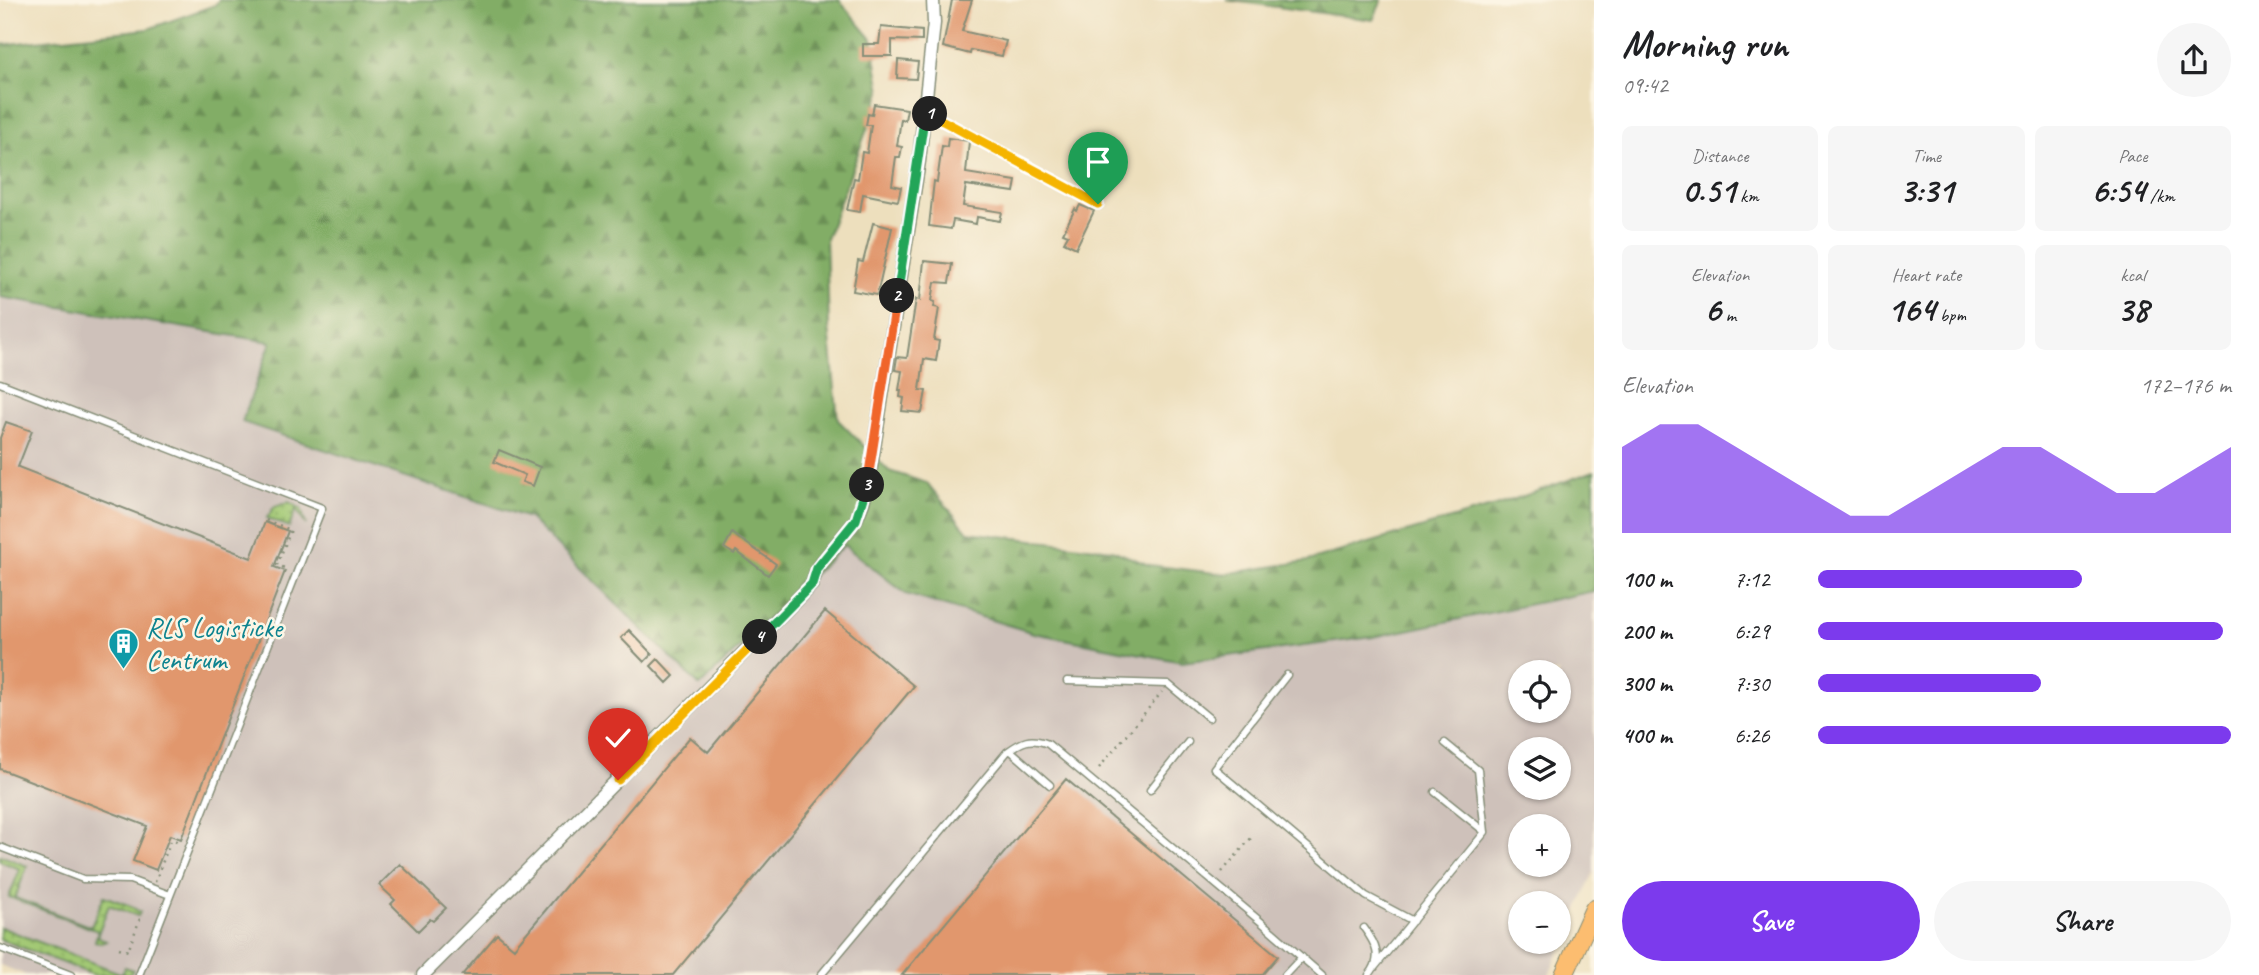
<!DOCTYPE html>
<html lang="en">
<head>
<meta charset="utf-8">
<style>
	body { margin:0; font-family:Caveat,sans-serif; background:#f6f6f6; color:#202124; height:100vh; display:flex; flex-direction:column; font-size:26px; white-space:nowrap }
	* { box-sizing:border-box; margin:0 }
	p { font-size:23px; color:#757577 }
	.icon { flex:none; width:38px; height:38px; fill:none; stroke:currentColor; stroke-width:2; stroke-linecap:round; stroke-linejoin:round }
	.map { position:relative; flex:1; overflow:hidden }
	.side { display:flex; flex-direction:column; background:#fff; width:665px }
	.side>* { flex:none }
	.tools { position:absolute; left:1508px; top:660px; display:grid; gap:14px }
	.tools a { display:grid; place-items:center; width:63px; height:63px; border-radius:50%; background:#fff; box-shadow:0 2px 5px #0004; font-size:35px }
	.pin { position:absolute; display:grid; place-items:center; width:60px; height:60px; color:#fff; margin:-72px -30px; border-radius:50% 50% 50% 0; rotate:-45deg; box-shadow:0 0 7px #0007 }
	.pin .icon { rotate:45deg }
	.km { position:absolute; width:35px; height:35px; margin:-18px; border-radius:50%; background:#222; color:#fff; font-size:19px; line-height:35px; text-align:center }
	.round { display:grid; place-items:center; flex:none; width:74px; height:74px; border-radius:37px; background:#f6f6f6 }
	.overview { display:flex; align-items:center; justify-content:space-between; height:119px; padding:0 28px }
	h1 { font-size:38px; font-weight:700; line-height:52px }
	.metrics { display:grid; grid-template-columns:repeat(3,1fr); gap:10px; height:119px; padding:7px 28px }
	.metrics div { display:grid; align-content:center; border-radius:10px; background:#f6f6f6; text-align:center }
	.metrics b { font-size:35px; font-weight:700 }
	.metrics small { font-size:19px; font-weight:400 }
	.metrics p { font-size:19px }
	.chart { height:196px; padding:14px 28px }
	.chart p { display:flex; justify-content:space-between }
	.chart svg { width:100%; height:126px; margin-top:7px; fill:#7c3aed; opacity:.7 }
	.button { display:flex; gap:14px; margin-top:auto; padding:14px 28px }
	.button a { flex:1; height:80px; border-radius:42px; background:#7c3aed; color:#fff; font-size:28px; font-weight:700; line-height:80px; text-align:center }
	.button a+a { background:#f6f6f6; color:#202124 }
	ul { padding:0 28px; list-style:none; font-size:23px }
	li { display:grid; grid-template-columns:112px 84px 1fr; align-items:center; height:52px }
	li i { height:18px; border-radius:9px; background:#7c3aed }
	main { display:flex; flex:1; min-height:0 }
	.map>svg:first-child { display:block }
	.industrial { fill:#cec1ba; fill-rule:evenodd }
	.grass { fill:url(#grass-dots); stroke:#618354; stroke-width:2 }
	.forest { fill:url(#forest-firs); stroke:#50754d; stroke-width:2 }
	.building { fill:#e1976d }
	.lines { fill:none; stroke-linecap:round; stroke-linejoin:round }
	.service-casing { stroke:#868e78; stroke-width:9 }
	.minor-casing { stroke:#868e78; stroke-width:15 }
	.primary-casing { stroke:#868e78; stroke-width:20 }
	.path { stroke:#868e78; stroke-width:2.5; stroke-dasharray:2 5; stroke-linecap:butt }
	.service { stroke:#fff; stroke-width:6 }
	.minor { stroke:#fff; stroke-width:12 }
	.primary { stroke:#fcbd6f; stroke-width:18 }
	.split-1-casing { stroke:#fff; stroke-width:14 }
	.split-2-casing { stroke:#fff; stroke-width:14 }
	.split-3-casing { stroke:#fff; stroke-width:14 }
	.split-4-casing { stroke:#fff; stroke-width:14 }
	.split-5-casing { stroke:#fff; stroke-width:14 }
	.split-1 { stroke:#f5b400; stroke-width:9 }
	.split-2 { stroke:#22a559; stroke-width:9 }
	.split-3 { stroke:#f0652b; stroke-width:9 }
	.split-4 { stroke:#22a559; stroke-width:9 }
	.split-5 { stroke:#f5b400; stroke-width:9 }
	.labels { text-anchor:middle; stroke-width:5; stroke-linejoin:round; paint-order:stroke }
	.culture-label { font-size:28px; fill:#0d838f; stroke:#fcf5e5; text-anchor:start }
</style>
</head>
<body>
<main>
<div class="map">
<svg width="1594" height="975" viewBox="0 0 1594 975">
	<defs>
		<pattern id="grass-dots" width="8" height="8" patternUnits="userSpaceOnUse" patternTransform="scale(1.75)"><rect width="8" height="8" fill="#a3c974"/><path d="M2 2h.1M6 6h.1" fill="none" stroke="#84a460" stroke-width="1.8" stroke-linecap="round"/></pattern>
		<pattern id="forest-firs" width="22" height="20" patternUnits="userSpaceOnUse" patternTransform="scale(1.75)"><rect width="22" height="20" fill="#82ad66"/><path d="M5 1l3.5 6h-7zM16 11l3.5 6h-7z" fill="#6a8e55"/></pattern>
	</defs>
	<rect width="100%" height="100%" fill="#fcf5e5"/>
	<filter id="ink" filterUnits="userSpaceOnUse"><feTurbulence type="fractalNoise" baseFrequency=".0143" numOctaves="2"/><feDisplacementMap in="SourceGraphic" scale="14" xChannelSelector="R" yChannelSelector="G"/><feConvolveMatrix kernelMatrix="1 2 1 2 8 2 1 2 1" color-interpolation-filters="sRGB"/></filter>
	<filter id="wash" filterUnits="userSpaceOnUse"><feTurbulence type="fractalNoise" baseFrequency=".00686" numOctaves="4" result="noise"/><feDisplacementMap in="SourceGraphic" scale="28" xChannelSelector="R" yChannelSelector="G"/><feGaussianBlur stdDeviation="1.57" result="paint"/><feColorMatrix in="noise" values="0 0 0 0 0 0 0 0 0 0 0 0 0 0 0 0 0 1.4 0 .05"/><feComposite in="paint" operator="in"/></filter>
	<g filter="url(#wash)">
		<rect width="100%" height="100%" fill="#eddfbd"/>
		<!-- industrial -->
		<path class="industrial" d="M0 297 271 342 242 422 529 518 700 686 844 545 906 594 1034 633 1182 662 1373 637 1594 591V872L1549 975H26L0 965ZM1521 672H1559V710H1521ZM1521 749H1559V788H1521ZM1521 826H1559V864H1521ZM1521 903H1559V942H1521Z"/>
		<!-- grass -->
		<path class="grass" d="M289 502 301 509 306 525 296 509 289 527 267 518 274 507Z
			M0 855 27 866 15 898 91 927 104 896 128 905 140 912 138 916 109 905 97 936 106 941 101 943 95 941 98 931 9 897 20 869 0 861Z
			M0 927 122 974 125 967 133 970 129 975H94L0 939Z"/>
		<!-- forest -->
		<path class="forest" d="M219 0H839L872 39 881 92 826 239 829 327 838 420 889 471 927 483 968 532 1112 550 1149 565 1224 574 1308 561 1498 505 1594 471V591L1373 637 1182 662 1034 633 906 594 844 545 700 686 529 518 242 422 271 342 0 297V45L148 29 215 5Z
			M1226 0H1382L1373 20Z"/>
		<g id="blocks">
			<!-- building -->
			<path class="building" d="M952 0H972L962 31 1006 41 1002 56 971 50 970 54 943 47Z
				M881 27 922 31V41L892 40V56H863V44H879Z
				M898 60 918 62 916 79 897 78Z
				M874 104 907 109 905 120 901 119 897 146 902 147 900 157H896L892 185 901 187 898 201 863 194 860 212 847 210 854 178 858 179 862 152 867 153 871 125H866L868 114 872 115Z
				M948 138 969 141 966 173 1016 181 1014 192 966 185 963 206 1002 212 1000 221 977 217 976 224 953 220 951 229 929 226 934 181 937 182 942 146 947 147Z
				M1080 205 1094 211 1076 248 1064 242 1068 235 1063 233 1075 209 1077 211Z
				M873 223 892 228 877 295 853 291 858 261 863 262Z
				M924 261 952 264 949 283 935 282 932 301 935 302 934 307 939 308 934 340 939 341 936 361 924 359 920 390 926 391 922 413 902 411 904 398 900 397 901 390H899L902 371 895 370 897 357 907 358 916 299 920 300Z
				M6 422 32 431 18 467 251 558 265 522 288 531 274 567 285 571 181 839 170 835 156 870 133 861 147 826 0 769V438Z
				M499 450 540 467 533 486 522 482 525 475 494 462Z
				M732 533 776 564 768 575 736 551 734 554 724 548Z
				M825 611 914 686 673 975H462L497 934 514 948 690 737 708 752Z
				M629 630 652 654 644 662 621 638Z
				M658 659 674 676 667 683 651 666Z
				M1066 779 1278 956 1262 975H902Z
				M400 864 446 908 433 921 430 919 418 931 391 904 395 900 379 885Z"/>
		</g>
	</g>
	<g filter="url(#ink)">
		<use href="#blocks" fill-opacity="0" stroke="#868e78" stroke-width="2"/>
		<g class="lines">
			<defs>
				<path id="service" d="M925 113 931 114 1098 204
					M0 383 322 508 139 975
					M1287 675 1214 768 1366 896 1413 921
					M1067 681 1168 684 1209 718
					M1445 743 1478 770 1485 832
					M1010 750 1050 785
					M1150 790 1188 742
					M0 847 83 879 130 880 170 895
					M1364 928C1376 944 1383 958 1369 975
					M0 948 71 975
					M1374 968 1485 832 1435 792
					M821 975 1007 752C1022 741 1030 737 1048 744L1260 921 1322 975
					M1285 975 1302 957"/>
				<path id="minor" d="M423 975 812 584 817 568 856 520 863 503 870 473 919 161 934 23 933 0"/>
				<path id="primary" d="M1564 975 1594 909"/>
			</defs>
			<!-- service casing -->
			<use href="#service" class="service-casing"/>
			<!-- minor casing -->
			<use href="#minor" class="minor-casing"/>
			<!-- primary casing -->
			<use href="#primary" class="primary-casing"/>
			<!-- path -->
			<path class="path" d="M266 520 291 530 277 565 287 569
				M1099 768 1162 692
				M1222 872 1253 836
				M155 882 171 840 181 842
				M119 948 128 951 141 916"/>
			<!-- service -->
			<use href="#service" class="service"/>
			<!-- minor -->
			<use href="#minor" class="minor"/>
			<!-- primary -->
			<use href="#primary" class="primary"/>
		</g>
	</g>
	<g class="lines" filter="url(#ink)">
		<defs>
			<path id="split-1" d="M930 114 1098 204"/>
			<path id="split-2" d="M897 296 925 113 930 114"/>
			<path id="split-3" d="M867 485 897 296"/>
			<path id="split-4" d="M760 637 812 584 817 568 856 520 867 485"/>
			<path id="split-5" d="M618 780 760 637"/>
		</defs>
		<!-- split-1 casing -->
		<use href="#split-1" class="split-1-casing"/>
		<!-- split-2 casing -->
		<use href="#split-2" class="split-2-casing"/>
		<!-- split-3 casing -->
		<use href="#split-3" class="split-3-casing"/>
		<!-- split-4 casing -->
		<use href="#split-4" class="split-4-casing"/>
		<!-- split-5 casing -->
		<use href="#split-5" class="split-5-casing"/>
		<!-- split-1 -->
		<use href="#split-1" class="split-1"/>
		<!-- split-2 -->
		<use href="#split-2" class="split-2"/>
		<!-- split-3 -->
		<use href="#split-3" class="split-3"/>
		<!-- split-4 -->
		<use href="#split-4" class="split-4"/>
		<!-- split-5 -->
		<use href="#split-5" class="split-5"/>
	</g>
	<!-- icons -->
	<defs>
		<symbol id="building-pin" viewBox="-11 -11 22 30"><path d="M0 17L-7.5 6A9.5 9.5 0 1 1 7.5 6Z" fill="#0f9aa8" stroke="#fcf5e5"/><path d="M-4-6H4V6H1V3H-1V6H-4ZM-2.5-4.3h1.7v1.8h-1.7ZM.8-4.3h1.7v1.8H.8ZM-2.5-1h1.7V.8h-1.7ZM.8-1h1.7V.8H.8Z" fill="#fff"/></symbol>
	</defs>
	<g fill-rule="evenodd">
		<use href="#building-pin" x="106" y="626" width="35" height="47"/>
	</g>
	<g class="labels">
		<!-- culture labels -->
		<g class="culture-label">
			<text x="146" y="637">RLS Logisticke<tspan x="146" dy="32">Centrum</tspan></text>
		</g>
	</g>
</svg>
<div class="tools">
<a><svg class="icon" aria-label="locate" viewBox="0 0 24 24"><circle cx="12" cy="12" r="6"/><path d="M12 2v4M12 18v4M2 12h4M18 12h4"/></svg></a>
<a><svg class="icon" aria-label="layers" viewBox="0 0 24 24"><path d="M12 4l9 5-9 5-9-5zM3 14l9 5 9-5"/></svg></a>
<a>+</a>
<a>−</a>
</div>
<div class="pin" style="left:1098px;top:204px;background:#1e9e55"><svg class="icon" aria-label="arrive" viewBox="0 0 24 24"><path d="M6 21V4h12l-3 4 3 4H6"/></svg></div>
<div class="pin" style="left:618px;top:780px;background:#d93025"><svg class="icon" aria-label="check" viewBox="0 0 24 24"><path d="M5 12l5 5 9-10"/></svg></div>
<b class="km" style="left:930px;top:114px">1</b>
<b class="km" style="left:897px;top:296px">2</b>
<b class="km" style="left:867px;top:485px">3</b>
<b class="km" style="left:760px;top:637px">4</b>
</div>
<section class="side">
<div class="overview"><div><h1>Morning run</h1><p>09:42</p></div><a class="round"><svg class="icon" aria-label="share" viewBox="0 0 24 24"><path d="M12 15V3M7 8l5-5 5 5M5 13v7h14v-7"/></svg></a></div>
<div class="metrics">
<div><p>Distance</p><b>0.51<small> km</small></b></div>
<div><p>Time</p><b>3:31</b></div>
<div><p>Pace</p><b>6:54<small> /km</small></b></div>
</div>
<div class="metrics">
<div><p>Elevation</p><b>6<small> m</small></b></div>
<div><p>Heart rate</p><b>164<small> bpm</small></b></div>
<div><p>kcal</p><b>38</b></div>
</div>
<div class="chart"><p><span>Elevation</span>172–176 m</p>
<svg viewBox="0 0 160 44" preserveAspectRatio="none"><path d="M0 44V14L10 6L20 6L30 14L40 22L50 30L60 38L70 38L80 30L90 22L100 14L110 14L120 22L130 30L140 30L150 22L160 14V44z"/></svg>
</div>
<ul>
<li><b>100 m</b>7:12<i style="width:64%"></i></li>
<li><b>200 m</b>6:29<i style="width:98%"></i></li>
<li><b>300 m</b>7:30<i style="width:54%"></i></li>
<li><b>400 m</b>6:26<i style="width:100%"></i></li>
</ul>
<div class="button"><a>Save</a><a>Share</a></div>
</section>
</main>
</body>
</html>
